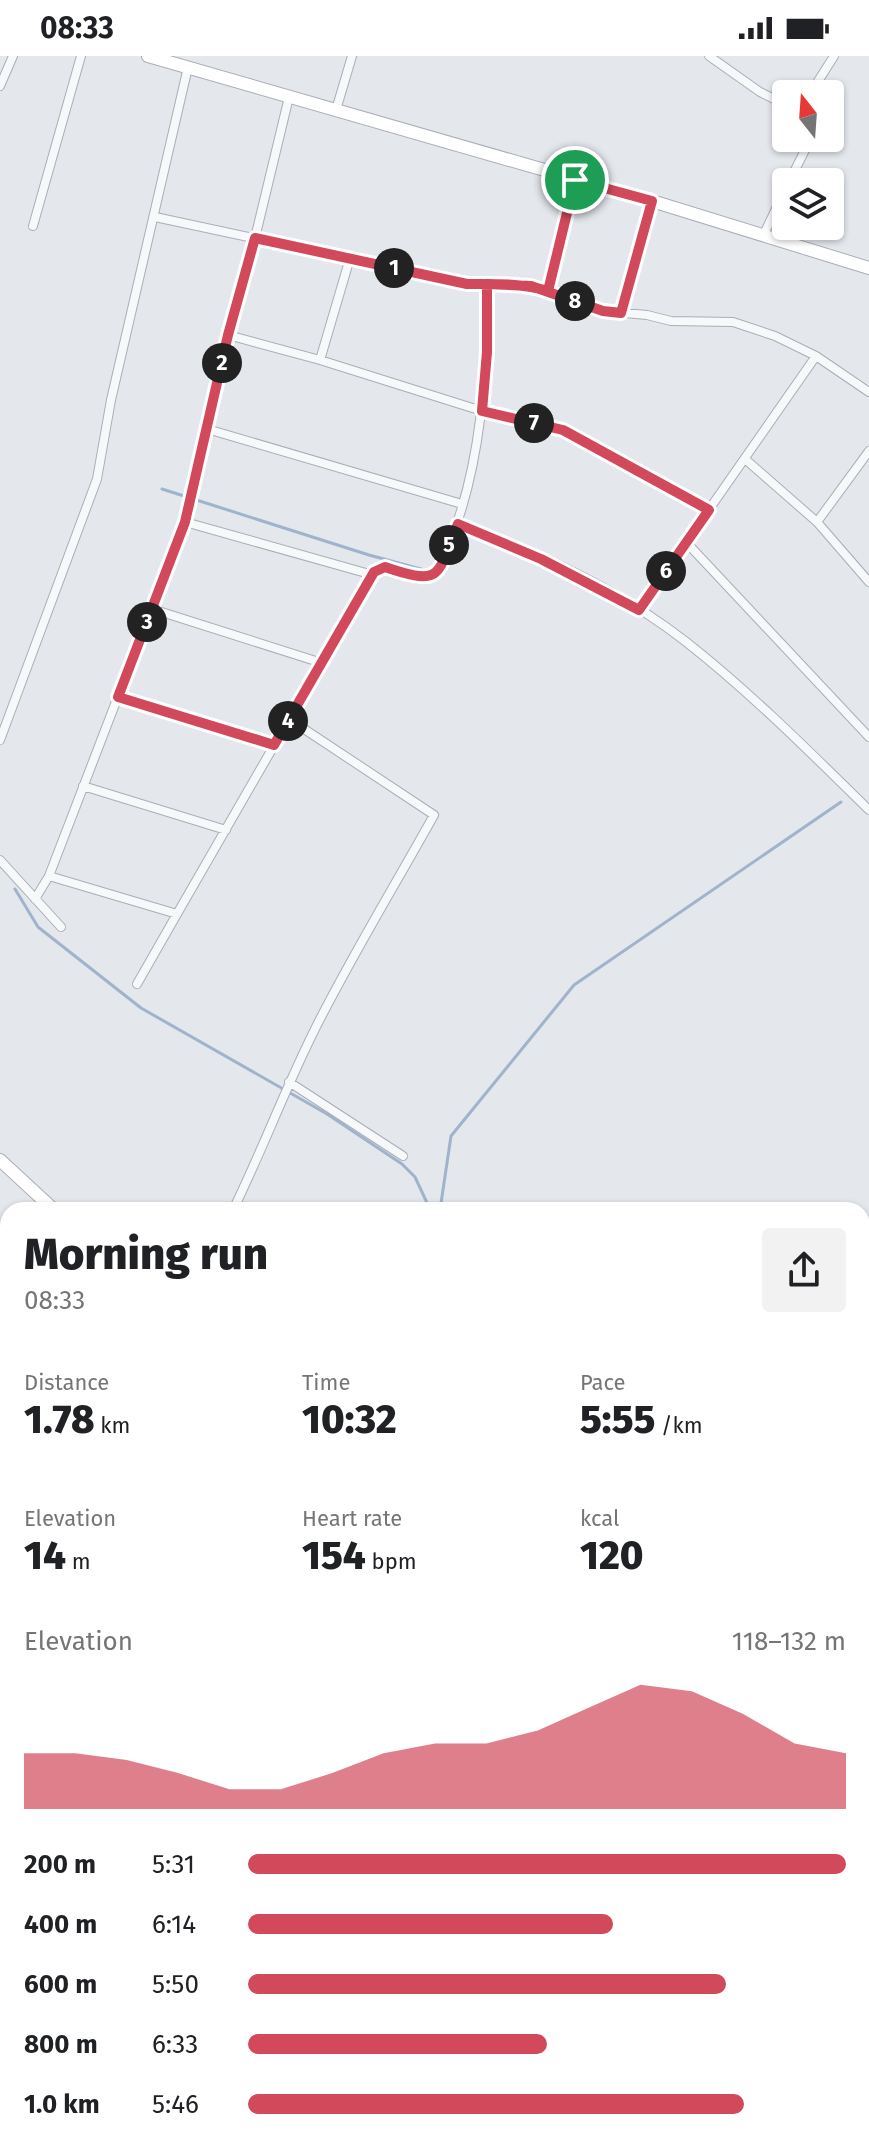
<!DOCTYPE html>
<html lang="en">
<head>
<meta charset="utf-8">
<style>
	body { margin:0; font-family:"Fira Sans",sans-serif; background:#f2f2f2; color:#202124; height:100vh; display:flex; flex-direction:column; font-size:30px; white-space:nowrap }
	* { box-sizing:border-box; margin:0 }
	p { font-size:26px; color:#757577 }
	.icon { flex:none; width:44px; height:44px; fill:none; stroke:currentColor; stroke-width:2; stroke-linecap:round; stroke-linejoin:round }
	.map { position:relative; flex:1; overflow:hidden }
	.details { position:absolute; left:0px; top:1146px; width:870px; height:950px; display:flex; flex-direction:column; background:#fff; border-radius:24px 24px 0 0; box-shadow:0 2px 6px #0004 }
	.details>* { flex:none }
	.needle { width:52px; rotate:343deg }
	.tools { position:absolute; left:772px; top:24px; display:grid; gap:16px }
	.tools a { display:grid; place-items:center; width:72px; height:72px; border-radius:8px; background:#fff; box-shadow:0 2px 6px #0004; font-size:40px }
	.pin { position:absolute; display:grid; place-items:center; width:68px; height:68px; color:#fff; margin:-34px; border:4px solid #fff; border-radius:50%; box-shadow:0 2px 8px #0007 }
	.km { position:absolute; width:40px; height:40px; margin:-20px; border-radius:50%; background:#222; color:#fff; font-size:22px; line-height:40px; text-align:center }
	.round { display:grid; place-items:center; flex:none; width:84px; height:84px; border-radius:8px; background:#f2f2f2 }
	.headline { display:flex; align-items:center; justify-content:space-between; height:136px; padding:0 24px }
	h1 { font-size:44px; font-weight:800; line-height:60px }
	.metrics { display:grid; grid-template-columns:repeat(3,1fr); gap:12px; height:136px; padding:8px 24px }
	.metrics div { display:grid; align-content:center }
	.metrics b { font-size:40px; font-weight:800 }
	.metrics small { font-size:22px; font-weight:400 }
	.metrics p { font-size:22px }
	.chart { height:224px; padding:16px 24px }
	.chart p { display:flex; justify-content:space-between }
	.chart svg { width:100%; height:144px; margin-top:8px; fill:#d1495b; opacity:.7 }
	ul { padding:0 24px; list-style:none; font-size:26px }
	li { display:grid; grid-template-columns:128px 96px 1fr; align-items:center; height:60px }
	li i { height:20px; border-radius:10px; background:#d1495b }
	.status { display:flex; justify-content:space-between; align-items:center; height:56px; padding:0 40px; background:#fff; direction:ltr }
	.status svg { height:22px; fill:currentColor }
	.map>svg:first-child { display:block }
	.built { fill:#d2d6de }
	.cemetery { fill:url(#cemetery-stones) }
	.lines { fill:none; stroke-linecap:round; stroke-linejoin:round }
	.stream { stroke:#9fb4cc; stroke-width:3 }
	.street-casing { stroke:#a9aeb7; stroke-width:10 }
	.secondary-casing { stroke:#a9aeb7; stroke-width:14 }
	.street { stroke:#f7f8fa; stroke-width:8 }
	.secondary { stroke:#fff; stroke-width:12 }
	.route-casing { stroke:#fff; stroke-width:16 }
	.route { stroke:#d1495b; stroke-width:10 }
</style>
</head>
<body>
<div class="status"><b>08:33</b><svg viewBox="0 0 49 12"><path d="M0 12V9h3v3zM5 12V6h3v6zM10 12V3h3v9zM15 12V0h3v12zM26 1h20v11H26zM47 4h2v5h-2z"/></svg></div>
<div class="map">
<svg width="869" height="2095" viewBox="0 0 869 2095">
	<defs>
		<pattern id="cemetery-stones" width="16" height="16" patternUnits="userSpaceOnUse" patternTransform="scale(2)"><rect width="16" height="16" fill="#c9d6c5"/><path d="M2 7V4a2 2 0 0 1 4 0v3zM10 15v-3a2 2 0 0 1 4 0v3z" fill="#adb8ab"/></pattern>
	</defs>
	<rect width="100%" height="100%" fill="#e4e7ec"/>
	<!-- built -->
	<path class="built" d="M862 1757 869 1763V2095H695L698 2088H862Z"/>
	<!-- cemetery -->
	<path class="cemetery" d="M8 1552V1751L0 1747V1567Z"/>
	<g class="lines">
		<!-- stream -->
		<path class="stream" d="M162 433 369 499 432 516
			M15 833 38 871 141 952 327 1058 402 1108 415 1121 428 1149 434 1154
			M440 1154 451 1080 574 929 841 746
			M684 2095 687 2088"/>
		<defs>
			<path id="street" d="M709 0 760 36 786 49
				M0 30 13 0
				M810 38 834 0
				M336 54 352 0
				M789 126 811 82
				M155 161 467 228 531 230 603 255 647 259 671 265 733 266 775 280 816 300 869 336
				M33 170 81 0
				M763 180 786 132
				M548 235 575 124
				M621 257 652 145
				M228 279 320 304 482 355 563 374 709 454
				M320 304 350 202
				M207 373 462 448
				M745 403 817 466 869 526
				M185 466 373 519
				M817 466 869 395
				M458 468C536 495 619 534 685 585 750 636 810 696 869 754
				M686 486 869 681
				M152 553 322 607
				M639 554 816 300
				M118 641 274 689
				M0 684 97 423 111 344 188 11
				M83 730 226 774
				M0 804 61 871
				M49 820 177 858 374 516 385 511C398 516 419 528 432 521 441 516 444 502 447 494 482 410 487 317 487 228
				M35 843 49 820 185 466 228 279 255 182 289 41
				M137 928 177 858
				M289 1026 403 1100
				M233 1154C263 1093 286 1030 317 969 353 898 395 829 434 759L289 663
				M862 1373 869 1367
				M862 1416 869 1425
				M862 1568 869 1573
				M0 1753 8 1757
				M0 2068 8 2075
				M20 2088 26 2095
				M165 2088 171 2095
				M384 2088 394 2095
				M557 2088 567 2095
				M151 2095 160 2088
				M312 2095 317 2088"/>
			<path id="secondary" d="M148 0 652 145 869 212
				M0 1104 54 1154
				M862 1705 869 1708"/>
		</defs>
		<!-- street casing -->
		<use href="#street" class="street-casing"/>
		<!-- secondary casing -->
		<use href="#secondary" class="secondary-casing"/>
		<!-- street -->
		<use href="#street" class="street"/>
		<!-- secondary -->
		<use href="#secondary" class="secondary"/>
	</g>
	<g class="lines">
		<defs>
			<path id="route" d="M575 124 548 235C522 227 494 228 467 228L255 182 228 279 185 466 118 641 274 689 374 516 385 511C444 531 436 520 458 468L541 503 639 554 709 454 563 374 482 355 487 296V228L531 230 603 255 621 257 652 145 575 124"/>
		</defs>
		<!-- route casing -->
		<use href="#route" class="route-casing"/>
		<!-- route -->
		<use href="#route" class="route"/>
	</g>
</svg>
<div class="tools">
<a><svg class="needle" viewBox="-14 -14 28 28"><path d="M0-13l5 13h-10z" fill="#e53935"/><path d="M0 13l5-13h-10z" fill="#757577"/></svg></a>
<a><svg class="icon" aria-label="layers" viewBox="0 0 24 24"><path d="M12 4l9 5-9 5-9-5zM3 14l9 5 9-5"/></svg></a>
</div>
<div class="pin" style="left:575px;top:124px;background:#1e9e55"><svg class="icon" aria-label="arrive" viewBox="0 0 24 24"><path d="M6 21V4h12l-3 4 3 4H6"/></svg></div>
<b class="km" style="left:394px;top:212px">1</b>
<b class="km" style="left:222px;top:307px">2</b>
<b class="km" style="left:147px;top:566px">3</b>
<b class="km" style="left:288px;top:665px">4</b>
<b class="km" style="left:449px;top:489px">5</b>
<b class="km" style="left:666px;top:515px">6</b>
<b class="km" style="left:534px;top:367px">7</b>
<b class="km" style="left:575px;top:245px">8</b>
<section class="details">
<div class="headline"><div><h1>Morning run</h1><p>08:33</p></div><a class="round"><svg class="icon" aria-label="share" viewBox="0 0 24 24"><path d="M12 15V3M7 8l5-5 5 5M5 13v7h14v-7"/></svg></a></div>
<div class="metrics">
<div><p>Distance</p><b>1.78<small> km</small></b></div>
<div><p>Time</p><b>10:32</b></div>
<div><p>Pace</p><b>5:55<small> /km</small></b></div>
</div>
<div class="metrics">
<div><p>Elevation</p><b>14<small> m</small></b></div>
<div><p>Heart rate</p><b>154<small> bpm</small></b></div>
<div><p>kcal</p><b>120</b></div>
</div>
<div class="chart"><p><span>Elevation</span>118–132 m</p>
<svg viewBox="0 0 160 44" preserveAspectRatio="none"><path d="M0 44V27L10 27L20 29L30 33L40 38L50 38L60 33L70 27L80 24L90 24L100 20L110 13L120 6L130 8L140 15L150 24L160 27V44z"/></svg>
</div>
<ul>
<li><b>200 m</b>5:31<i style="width:100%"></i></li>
<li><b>400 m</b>6:14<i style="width:61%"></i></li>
<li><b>600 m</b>5:50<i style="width:80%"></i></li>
<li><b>800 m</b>6:33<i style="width:50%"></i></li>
<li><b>1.0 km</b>5:46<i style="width:83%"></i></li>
</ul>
</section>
</div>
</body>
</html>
